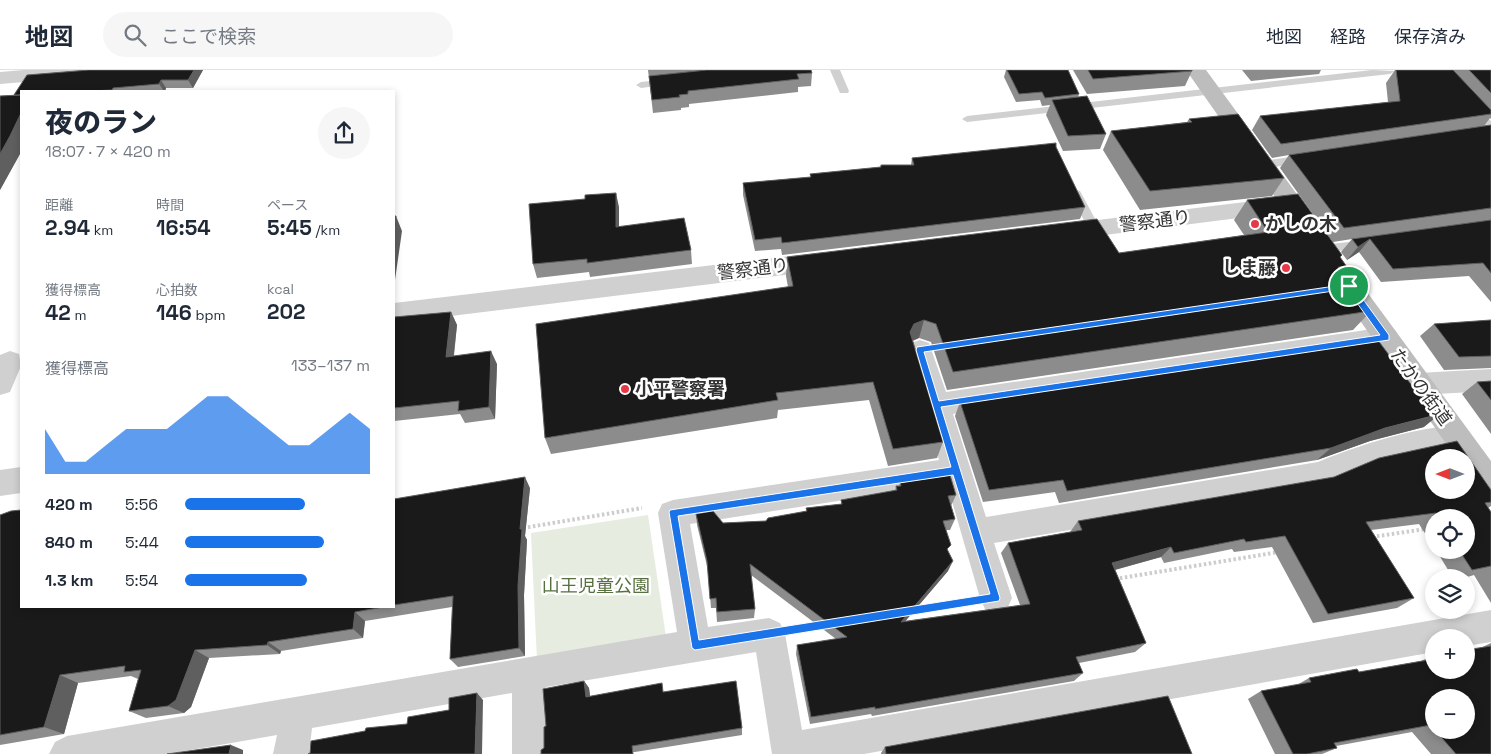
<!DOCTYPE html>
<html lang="ja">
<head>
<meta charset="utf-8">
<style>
	body { margin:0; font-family:"Space Grotesk","Noto Sans JP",sans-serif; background:#f6f6f7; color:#1f2937; height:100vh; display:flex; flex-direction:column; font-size:19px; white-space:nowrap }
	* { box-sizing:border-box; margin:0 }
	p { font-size:16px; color:#747a83 }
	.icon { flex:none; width:28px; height:28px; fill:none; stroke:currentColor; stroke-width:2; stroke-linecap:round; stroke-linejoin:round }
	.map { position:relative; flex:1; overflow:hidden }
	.side { position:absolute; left:20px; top:20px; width:375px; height:518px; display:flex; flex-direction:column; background:#fff; border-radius:0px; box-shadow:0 2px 8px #0003 }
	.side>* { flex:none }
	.needle { width:32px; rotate:270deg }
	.fabs { position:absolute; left:1425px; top:379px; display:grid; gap:10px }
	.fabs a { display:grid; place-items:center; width:50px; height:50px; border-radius:50%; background:#fff; box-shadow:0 2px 8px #0003; font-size:25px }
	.pin { position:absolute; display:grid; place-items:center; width:42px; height:42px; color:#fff; margin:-21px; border:2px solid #fff; border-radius:50%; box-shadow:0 1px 5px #0007 }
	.round { display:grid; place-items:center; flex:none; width:52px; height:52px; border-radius:26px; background:#f6f6f7 }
	.head { display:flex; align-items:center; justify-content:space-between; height:85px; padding:0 25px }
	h1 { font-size:28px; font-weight:800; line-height:38px }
	.figures { display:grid; grid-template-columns:repeat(3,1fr); gap:8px; height:85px; padding:5px 25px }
	.figures div { display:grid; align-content:center }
	.figures b { font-size:21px; font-weight:800 }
	.figures small { font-size:14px; font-weight:400 }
	.figures p { font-size:14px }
	.chart { height:140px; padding:10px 25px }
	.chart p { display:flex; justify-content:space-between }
	.chart svg { width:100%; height:90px; margin-top:5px; fill:#1a73e8; opacity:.7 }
	ul { padding:0 25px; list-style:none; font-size:16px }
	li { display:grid; grid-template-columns:80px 60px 1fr; align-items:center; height:38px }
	li i { height:12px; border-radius:6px; background:#1a73e8 }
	header { display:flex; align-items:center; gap:30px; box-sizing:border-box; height:70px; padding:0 25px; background:#fff; border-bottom:1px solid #e0e1e3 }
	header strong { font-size:24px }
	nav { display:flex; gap:28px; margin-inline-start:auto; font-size:18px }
	.search { width:350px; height:45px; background:#f6f6f7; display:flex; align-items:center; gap:12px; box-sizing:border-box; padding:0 18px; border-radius:28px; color:#747a83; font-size:19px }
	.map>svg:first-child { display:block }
	.green { fill:#e6ecdf }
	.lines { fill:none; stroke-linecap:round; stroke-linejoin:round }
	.path { stroke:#cdcdcd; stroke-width:4; stroke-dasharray:2.5 2.5; stroke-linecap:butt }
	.lane { fill:#d0d0d0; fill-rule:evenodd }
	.street { fill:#d0d0d0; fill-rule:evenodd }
	.secondary { fill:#bdbdbd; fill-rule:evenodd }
	.wall { fill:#8c8c8c; fill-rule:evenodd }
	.shaded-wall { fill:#5f5f5f }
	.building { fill:#1a1a1a; stroke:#5f5f5f; fill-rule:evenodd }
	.route { fill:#1a73e8; stroke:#fff; fill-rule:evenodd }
	.poi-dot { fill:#e63946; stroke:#fff; stroke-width:2 }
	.labels { text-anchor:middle; stroke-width:5; stroke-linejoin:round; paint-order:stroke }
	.street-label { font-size:18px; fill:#333; stroke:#fff }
	.poi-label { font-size:18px; font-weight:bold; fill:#333; stroke:#fff; text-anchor:start }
	.park-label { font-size:18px; fill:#56703f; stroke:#fff }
</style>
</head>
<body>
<header>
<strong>地図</strong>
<div class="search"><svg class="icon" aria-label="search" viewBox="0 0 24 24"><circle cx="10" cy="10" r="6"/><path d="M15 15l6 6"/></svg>ここで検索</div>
<nav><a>地図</a><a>経路</a><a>保存済み</a></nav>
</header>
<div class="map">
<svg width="1491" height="684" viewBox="0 0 1491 684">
	<rect width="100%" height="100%" fill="#fff"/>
	<!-- green -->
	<path class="green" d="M648 445 666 567 537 591 531 463Z"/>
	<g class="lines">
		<!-- path -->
		<path class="path" d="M523 458 642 438
			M1372 467 1425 459
			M1115 509 1279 482
			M910 541 963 533
			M802 559 823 555"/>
		<!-- lane -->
		<path class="lane" d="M830 0H840L849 21 848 23H840Z
			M1372 0 1395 1 1390 4 967 52 962 49 967 46Z
			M667 9 672 12 671 14 641 18 636 15 641 12Z
			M1474 36 1478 37 1491 51V61L1487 60 1469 39Z
			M1302 85 1307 89 1306 92 1263 99 1258 95 1263 91Z
			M1076 120 1080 121 1100 158 1098 161H1090L1088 158 1070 124Z
			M1365 170 1371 174 1369 177 1323 183 1317 179 1323 175Z"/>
		<!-- street -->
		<path class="street" d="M24 0H106L103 4 96 6 0 14V2Z
			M1278 128 1286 130 1289 136 1286 142 1065 170 1057 168 1053 162 1057 156 1065 154Z
			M824 182 833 185 836 191 833 197 824 200 394 253V233Z
			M1386 257 1395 260 1399 267 1395 274 1386 277 953 344 986 447 1318 392C1348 379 1437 348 1467 359L1471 367 1467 375 1364 398 1320 417 994 473 1012 528 1007 539 996 543 985 539 980 528 947 414 690 454 708 557 769 548 780 553 785 564 802 660 1491 540V572L1466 576V568H1434V582L864 684H772L756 582 546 617 548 684H512V623L312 658 309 684H273L277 665 167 684H49L55 672 67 666 677 562 658 443 662 434 673 430 939 390 907 280 911 273 920 270 929 273 946 322Z
			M10 281 19 284 21 296 10 322 0 325V285Z
			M1491 299V321L1418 325 1408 322 1405 314 1408 306 1418 303Z
			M21 397V423L0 426V400Z"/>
		<!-- secondary -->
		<path class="secondary" d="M1186 0H1206L1315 149 1319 155 1315 161 1307 163 1299 161Z
			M1347 204 1356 207 1491 391V427C1474 420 1466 405 1466 388H1456L1338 219 1335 213 1338 207Z"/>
	</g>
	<!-- wall -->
	<path class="wall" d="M89 0H203L193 18H166L165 21H21V82L0 120V26L14 25 27 5Z
		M648 0H811L812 3 811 16 798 17V22L689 34V37L681 38V40L653 43Z
		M1006 0H1068L1079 24 1078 27 1106 64 1100 79 1063 81 1046 45 1050 35 1042 36 1040 30 1016 32 1004 7Z
		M1073 0H1192V1L1185 16 1087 24Z
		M1242 0H1321L1319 4 1251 11Z
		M1395 0H1491V49L1490 48 1484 56 1491 55V232L1469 206 1381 212 1359 182 1347 190 1341 182 1352 169 1333 172 1280 98 1289 85 1272 88 1252 60 1260 46 1388 32 1386 13Z
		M1189 49 1284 108 1272 126 1140 140 1103 80 1111 61 1187 52Z
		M1056 77 1085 137 1080 149 782 185 781 179 755 181 743 125V113L810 107V104L880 97 881 95H911L912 88Z
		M1247 130 1342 185 1340 187 1347 197 1342 202 1371 241 1353 260 947 320 931 272 919 268 913 271 943 372 937 388 888 396 869 330 778 340 777 348 551 384 545 368 788 217 786 206 787 187 1119 183 1244 165 1234 150Z
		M619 137V156L691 180 692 194 590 207 589 202 537 208 533 194Z
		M451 242 457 255 454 286 497 294 495 349 465 353 460 344 394 351V247Z
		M1491 250V298L1444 300 1420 266 1434 254Z
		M1491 311V364L1462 324 1477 312Z
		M960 332 1424 357 1370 371 1317 390 1059 433 1055 422 983 432 955 346Z
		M900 412 956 425 951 436 955 449 950 460H946L948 481V501L905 551 1020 535 1001 483 1008 473 1070 462 1078 451 1491 420V436L1488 438 1491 442V533L1474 505 1464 508H1453L1436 480H1466V448H1434V477L1419 454 1371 460 1414 528 1397 538 1313 553 1272 477 1234 482 1232 479 1164 493 1161 487 1115 500 1146 573 1135 582 1079 593 1083 603 1074 611 872 646 871 644 810 654 796 584 797 575 836 569 751 505 755 539 754 548 717 552 716 538H711L708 500 697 455 696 444 723 453 766 451 806 441V438L841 434V430L895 421 896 416H899Z
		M530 418 525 466 527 470 524 525 525 586 458 597 450 589 452 537 365 551 363 568 281 581 280 584 209 588 191 637 184 643 146 648 129 641 138 609 131 606 78 613 64 664 0 675V445L21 536H394V429Z
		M1491 573V684H1431L1412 662 1336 676 1337 678 1322 684H1275L1248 629 1261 621 1297 615 1309 608 1359 602 1421 591 1434 585V600ZM1434 628 1466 660H1434Z
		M584 611 589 618 590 626 742 658V665L635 682 544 678 546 656Z
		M885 677 1192 684H881V683Z"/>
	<!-- shaded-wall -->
	<path class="shaded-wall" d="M194 0H203L193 18 188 10Z
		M161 10 166 18 165 21H164L159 14Z
		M21 43V82L0 120V84Z
		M616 123 619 137V171L616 157Z
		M396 146 402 161 395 210 394 208V157Z
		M1370 169 1359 182 1347 190 1358 177Z
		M451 242 457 255 452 300 446 287Z
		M924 250 919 268 909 272 910 262 914 254Z
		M491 281 497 294 495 349 489 337Z
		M1440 344 1424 357 1370 371 1317 390 1331 378 1385 358Z
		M525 407 530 418 525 466 527 470 524 525 525 586 519 578 518 516 520 459Z
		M1171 477 1161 487 1103 503 1112 493Z
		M953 491 948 501 897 561 901 552Z
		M355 542 365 551 363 568 353 559Z
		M268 572 281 581 280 584 267 575Z
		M195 580 209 588 191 637 184 643 168 636Z
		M60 605 78 613 64 664 44 657Z
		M584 611 589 618 591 634 586 627Z
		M477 623 483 630 482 684H475Z
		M231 675 243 680V684H229Z"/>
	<!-- building -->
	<path class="building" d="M89 0H194L188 10H161L159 14 113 18 112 20 89 21H21V25H14L27 5Z
		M707 0H811L812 3 797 4 799 9 688 21V24L679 25 680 27 652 30 649 6Z
		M1007 0H1068L1079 24 1045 28 1042 22 1019 24Z
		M1088 0H1192V1L1093 9Z
		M1396 0H1453L1491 40V44L1281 74 1260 46 1400 31Z
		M1469 0H1491V23Z
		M21 25V43L10 66 0 84V26Z
		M1087 26 1106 64 1068 66 1052 30Z
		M1238 44 1284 108 1150 121 1111 61 1192 52 1189 49Z
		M1491 55V138L1344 158 1289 85Z
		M1056 73V77L1085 137 782 173 781 167 755 170 743 113 811 107 810 104 881 97V95H914L912 88Z
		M616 123V157L684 148 691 180 587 193V189L533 194 529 134 585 129V125Z
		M1298 124 1342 185 1340 187 1347 197H1338L1371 241 953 302 936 254 924 250 914 254 910 262 943 372 893 379 873 312 776 323 778 330 545 368 536 254 793 216 787 187 1097 149 1119 183 1268 162 1247 130Z
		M394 146H396L394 157Z
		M1491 150V203L1483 193 1393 199 1370 169 1358 177 1352 169Z
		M451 242 446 287 491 281 489 337 458 341 459 331 394 338V247Z
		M1491 250V286L1459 287 1434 254Z
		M1377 269 1413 317H1419L1440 344 1385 358 1331 378 1067 421 1063 410 989 420 960 332Z
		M1491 311V330L1477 312Z
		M1457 371 1491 420V432L1485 433 1491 442V496L1472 500 1459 480H1466V448H1438L1436 443 1366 452 1414 528 1328 544 1285 466 1246 472 1244 469 1174 483 1171 477 1112 493 1146 573 1076 587 1083 603 875 639V637L811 647 797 575 847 567 750 494 755 539 717 542 716 528 710 529 707 491 696 444 713 441 723 453 766 451 768 448 807 441 806 438 842 434 841 430 897 420 896 416H901L900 412 950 405 956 425 948 426 955 449 943 451 951 475 947 479 953 491 901 552 1030 534 1008 473 1082 460 1078 451 1334 407 1379 388ZM1434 388H1466V420H1434Z
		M525 407 520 459H522L518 516 519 578 450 589 453 526 394 535V429Z
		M21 440V536H389L355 542 353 559 268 572 267 575 195 580 176 630 168 636 129 641 141 600 124 602 125 596 60 605 44 657 0 665V445L11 441Z
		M1491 576V684H1456L1435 660H1466V628H1434V659L1431 655 1334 673 1337 678 1307 684H1293L1261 621 1311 612 1309 608 1357 599 1359 602 1434 589V600H1466V580Z
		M584 611 586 627 662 613 663 622 736 611 742 658 632 676 633 684H541V680L544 678V657L546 656 543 619Z
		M477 623 475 684H308L310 683 311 671 365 661 366 658 407 654 408 647 449 640V628Z
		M1168 626 1192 684H886L885 677Z
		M231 675 229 684H167Z"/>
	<!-- route -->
	<path class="route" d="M1349 214H1352L1389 265V270L941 337 1000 528 999 531 695 580 692 578 669 442 670 440 951 397 916 280 917 277ZM1347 219 1380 265 939 331 924 282ZM953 405 990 524 699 570 678 446Z"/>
	<!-- markers -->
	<g class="poi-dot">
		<circle cx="1255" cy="154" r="5"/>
		<circle cx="1286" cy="198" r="5"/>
		<circle cx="625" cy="319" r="5"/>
	</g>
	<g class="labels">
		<!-- street labels -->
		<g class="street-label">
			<text transform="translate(1155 151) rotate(-7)" y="6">警察通り</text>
			<text transform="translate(753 199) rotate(-7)" y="6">警察通り</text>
			<text transform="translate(1421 317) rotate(54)" y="6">たかの街道</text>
		</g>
		<!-- poi labels -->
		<g class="poi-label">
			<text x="1265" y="160">かしの木</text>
			<text x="1276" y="204" text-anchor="end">しま藤</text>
			<text x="635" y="325">小平警察署</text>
		</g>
		<!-- park labels -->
		<g class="park-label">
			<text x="596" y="522">山王児童公園</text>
		</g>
	</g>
</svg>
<div class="fabs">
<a><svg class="needle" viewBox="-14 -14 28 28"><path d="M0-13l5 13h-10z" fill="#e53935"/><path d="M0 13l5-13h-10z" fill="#747a83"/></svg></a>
<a><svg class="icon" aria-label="locate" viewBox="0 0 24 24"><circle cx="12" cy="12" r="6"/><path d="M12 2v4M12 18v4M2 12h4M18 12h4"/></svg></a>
<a><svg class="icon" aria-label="layers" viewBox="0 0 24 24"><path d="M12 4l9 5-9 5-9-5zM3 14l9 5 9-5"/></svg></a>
<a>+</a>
<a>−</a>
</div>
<div class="pin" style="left:1349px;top:216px;background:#1e9e55"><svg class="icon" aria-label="arrive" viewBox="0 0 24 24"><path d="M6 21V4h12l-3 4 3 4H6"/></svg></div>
<section class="side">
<div class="head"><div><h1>夜のラン</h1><p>18:07 · 7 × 420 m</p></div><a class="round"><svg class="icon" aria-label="share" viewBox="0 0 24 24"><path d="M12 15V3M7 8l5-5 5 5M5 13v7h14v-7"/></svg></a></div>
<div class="figures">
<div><p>距離</p><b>2.94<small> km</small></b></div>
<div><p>時間</p><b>16:54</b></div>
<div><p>ペース</p><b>5:45<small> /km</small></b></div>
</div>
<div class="figures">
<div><p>獲得標高</p><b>42<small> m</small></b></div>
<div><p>心拍数</p><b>146<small> bpm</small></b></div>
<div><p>kcal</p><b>202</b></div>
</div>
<div class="chart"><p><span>獲得標高</span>133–137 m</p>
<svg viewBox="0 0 160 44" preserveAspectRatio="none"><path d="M0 44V22L10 38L20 38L30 30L40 22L50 22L60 22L70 14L80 6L90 6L100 14L110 22L120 30L130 30L140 22L150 14L160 22V44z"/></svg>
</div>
<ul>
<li><b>420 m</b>5:56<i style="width:65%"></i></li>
<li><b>840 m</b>5:44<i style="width:75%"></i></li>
<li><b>1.3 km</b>5:54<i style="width:66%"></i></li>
</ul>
</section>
</div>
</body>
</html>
